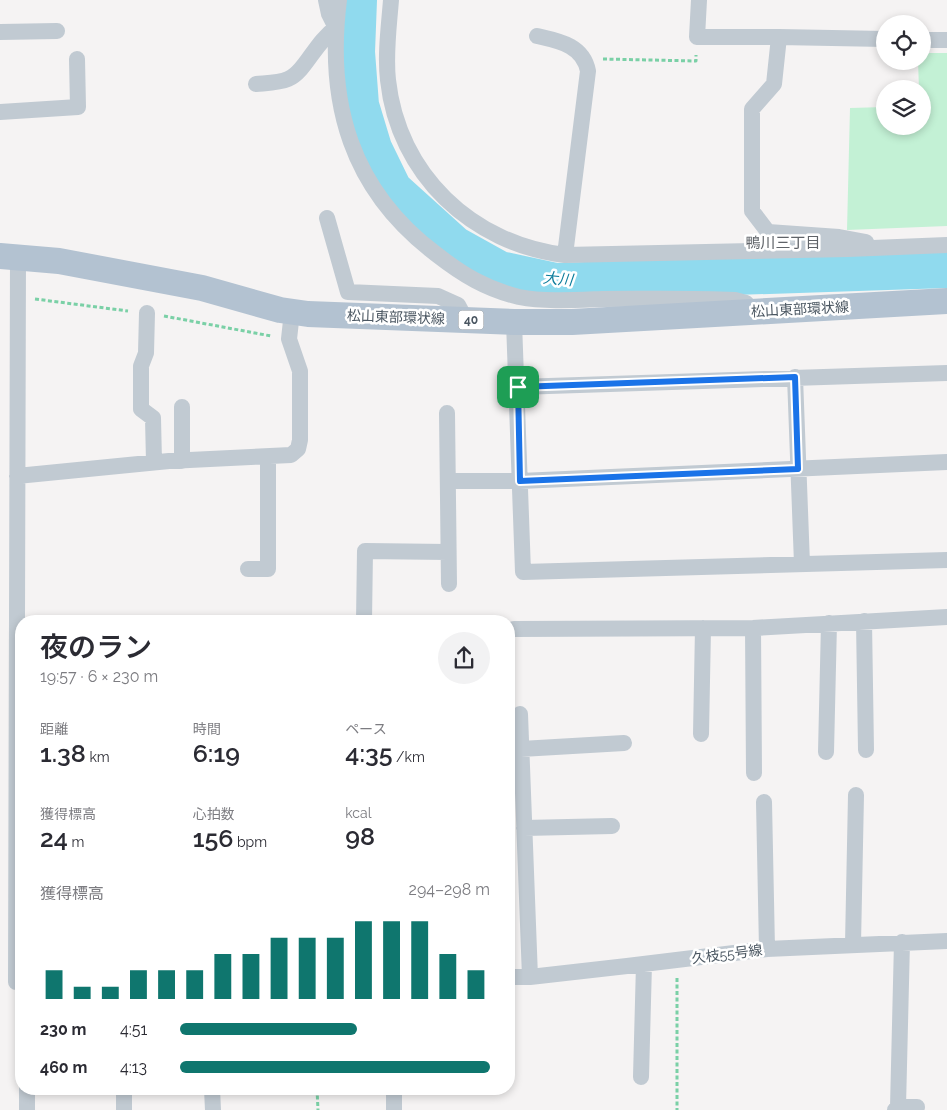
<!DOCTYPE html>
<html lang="ja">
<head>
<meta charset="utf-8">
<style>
	body { margin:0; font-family:Raleway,"Noto Sans JP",sans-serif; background:#f2f2f3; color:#2b2b33; height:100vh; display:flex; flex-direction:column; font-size:19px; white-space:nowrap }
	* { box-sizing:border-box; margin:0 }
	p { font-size:16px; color:#7c7c81 }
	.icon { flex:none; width:28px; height:28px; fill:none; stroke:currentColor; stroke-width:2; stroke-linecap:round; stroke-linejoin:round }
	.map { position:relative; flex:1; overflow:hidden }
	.details { position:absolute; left:15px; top:615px; width:500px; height:480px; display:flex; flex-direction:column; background:#fff; border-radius:20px; box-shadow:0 2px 8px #0003 }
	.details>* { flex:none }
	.controls { position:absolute; left:876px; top:15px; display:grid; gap:10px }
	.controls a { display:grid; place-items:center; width:55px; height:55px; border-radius:50%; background:#fff; box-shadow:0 2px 8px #0003; font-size:25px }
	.pin { position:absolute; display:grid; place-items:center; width:42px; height:42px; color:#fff; margin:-21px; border-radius:10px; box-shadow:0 2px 8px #0006 }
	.round { display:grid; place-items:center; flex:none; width:52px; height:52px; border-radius:26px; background:#f2f2f3 }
	.summary { display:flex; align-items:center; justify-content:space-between; height:85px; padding:0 25px }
	h1 { font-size:28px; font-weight:600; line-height:38px }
	.metrics { display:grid; grid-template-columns:repeat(3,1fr); gap:8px; height:85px; padding:5px 25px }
	.metrics div { display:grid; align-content:center }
	.metrics b { font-size:25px; font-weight:600 }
	.metrics small { font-size:14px; font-weight:400 }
	.metrics p { font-size:14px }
	.chart { height:140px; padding:10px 25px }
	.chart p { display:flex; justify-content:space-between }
	.chart svg { width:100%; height:90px; margin-top:5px; stroke:#0f766e; stroke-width:6 }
	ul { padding:0 25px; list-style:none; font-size:16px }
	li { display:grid; grid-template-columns:80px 60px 1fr; align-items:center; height:38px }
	li i { height:12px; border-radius:6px; background:#0f766e }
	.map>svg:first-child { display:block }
	.green { fill:#c3f1d5 }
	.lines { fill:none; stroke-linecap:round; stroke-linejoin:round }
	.river { stroke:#90daee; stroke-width:38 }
	.path { stroke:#7ad0a6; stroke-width:3; stroke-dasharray:4 2.5; stroke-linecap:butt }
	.street { stroke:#c1cad2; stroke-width:16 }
	.primary { stroke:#b3c2d1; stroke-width:26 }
	.route-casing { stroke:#fff; stroke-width:10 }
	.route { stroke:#1a73e8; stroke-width:6 }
	.labels { text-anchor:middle; stroke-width:5; stroke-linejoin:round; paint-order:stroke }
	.shield { fill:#fff; stroke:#808990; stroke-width:1 }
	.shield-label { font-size:12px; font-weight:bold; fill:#4a5661 }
	.street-label { font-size:14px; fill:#4a5661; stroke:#fff }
	.neighbourhood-label { font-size:15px; fill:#5f6368; stroke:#fff }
	.water-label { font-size:15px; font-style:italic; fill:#0c7c9b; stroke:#fff }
</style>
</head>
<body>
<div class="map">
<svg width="947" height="1110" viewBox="0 0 947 1110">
	<rect width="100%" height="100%" fill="#f5f3f3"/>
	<!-- green -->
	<path class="green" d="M923 53H947V226L847 230 850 108 885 107V126H922V89H919L918 61H922Z"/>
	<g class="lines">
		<!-- river -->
		<path class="river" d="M358 0 356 52 360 105 373 148 393 189 455 245 500 270 556 282 947 269"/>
		<!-- path -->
		<path class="path" d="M603 59 696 61V55
			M35 299 128 311
			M164 316 271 336
			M677 978V1110
			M317 1089 318 1110"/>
		<!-- street -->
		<path class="street" d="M339 0C326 103 351 190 436 254 463 275 486 289 519 297 545 302 576 300 602 299 647 299 691 298 735 300L746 303 753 311
			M391 0C389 26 385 54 388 80 398 174 472 244 565 255L848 249 947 245
			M699 0 697 37H779
			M0 32 57 31
			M537 36C559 41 583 45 588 71L565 255
			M922 40H947
			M256 84C266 83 279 83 288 79 306 71 315 42 336 28L329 14 326 0
			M0 112 78 107 77 59
			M327 218 348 292 438 296 458 305 466 320
			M866 242 839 237 768 232 752 211V109L774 84 779 37 885 39
			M147 313 146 353 141 366V409L153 418 154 462
			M514 322 523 572 947 560
			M795 377 802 564
			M518 387 947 373
			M182 407V461
			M447 413 449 584
			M17 476 169 461 291 455 298 449 300 440V371L289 339 292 312
			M448 481H520L947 462
			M248 569H268V458
			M364 621 365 551 448 552
			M864 621 866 750
			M753 628 754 773
			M514 629 753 628 947 617
			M520 714 530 977
			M701 734 703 628
			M521 749 624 743
			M826 752 829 623
			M764 802 767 949
			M524 828 612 826
			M853 944 856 795
			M509 977H530L627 966 767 949 947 941
			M16 982 18 257
			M641 1077 644 964
			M124 1089V1110
			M212 1089 213 1110
			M394 1089V1110
			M898 1107 902 942
			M27 1110V1089
			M895 1110 898 1107H917"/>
		<!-- primary -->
		<path class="primary" d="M0 256 59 261 202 288 280 310 308 314 514 322H572L947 301"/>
	</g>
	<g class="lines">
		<defs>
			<path id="route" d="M795 377 798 469 520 481 518 387Z"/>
		</defs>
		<!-- route casing -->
		<use href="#route" class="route-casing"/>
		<!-- route -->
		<use href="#route" class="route"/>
	</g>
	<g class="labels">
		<!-- shield labels -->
		<rect class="shield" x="458.5" y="310.5" width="25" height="19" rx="4"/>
		<g class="shield-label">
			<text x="471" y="324">40</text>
		</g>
		<!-- street labels -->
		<g class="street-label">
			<text transform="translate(800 309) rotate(-3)" y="5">松山東部環状線</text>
			<text transform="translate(396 317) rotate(2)" y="5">松山東部環状線</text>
			<text transform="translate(727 954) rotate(-7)" y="5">久枝55号線</text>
		</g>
		<!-- neighbourhood labels -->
		<g class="neighbourhood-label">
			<text x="783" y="248">鴨川三丁目</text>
		</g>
		<!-- water labels -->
		<g class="water-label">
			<text transform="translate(558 279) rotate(5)" y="5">大川</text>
		</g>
	</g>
</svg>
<div class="controls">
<a><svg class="icon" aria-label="locate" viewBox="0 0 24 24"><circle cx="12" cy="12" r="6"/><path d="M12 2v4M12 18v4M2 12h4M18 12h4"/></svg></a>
<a><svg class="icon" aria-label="layers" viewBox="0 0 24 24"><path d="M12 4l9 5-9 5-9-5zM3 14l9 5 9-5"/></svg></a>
</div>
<div class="pin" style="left:518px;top:387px;background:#1e9e55"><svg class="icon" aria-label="arrive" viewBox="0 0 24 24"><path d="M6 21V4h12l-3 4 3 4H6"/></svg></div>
<section class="details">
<div class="summary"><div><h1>夜のラン</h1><p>19:57 · 6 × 230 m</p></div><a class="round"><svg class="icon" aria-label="share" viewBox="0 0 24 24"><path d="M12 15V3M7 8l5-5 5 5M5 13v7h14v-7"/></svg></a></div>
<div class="metrics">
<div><p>距離</p><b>1.38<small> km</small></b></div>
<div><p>時間</p><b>6:19</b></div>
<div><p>ペース</p><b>4:35<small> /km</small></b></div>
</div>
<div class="metrics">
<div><p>獲得標高</p><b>24<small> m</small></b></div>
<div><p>心拍数</p><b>156<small> bpm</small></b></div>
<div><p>kcal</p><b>98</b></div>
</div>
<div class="chart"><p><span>獲得標高</span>294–298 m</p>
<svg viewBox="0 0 160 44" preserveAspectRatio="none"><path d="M5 44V30M15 44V38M25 44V38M35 44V30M45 44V30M55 44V30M65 44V22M75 44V22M85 44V14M95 44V14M105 44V14M115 44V6M125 44V6M135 44V6M145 44V22M155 44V30"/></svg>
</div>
<ul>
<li><b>230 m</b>4:51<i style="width:57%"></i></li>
<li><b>460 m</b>4:13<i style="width:100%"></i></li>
</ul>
</section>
</div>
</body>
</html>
